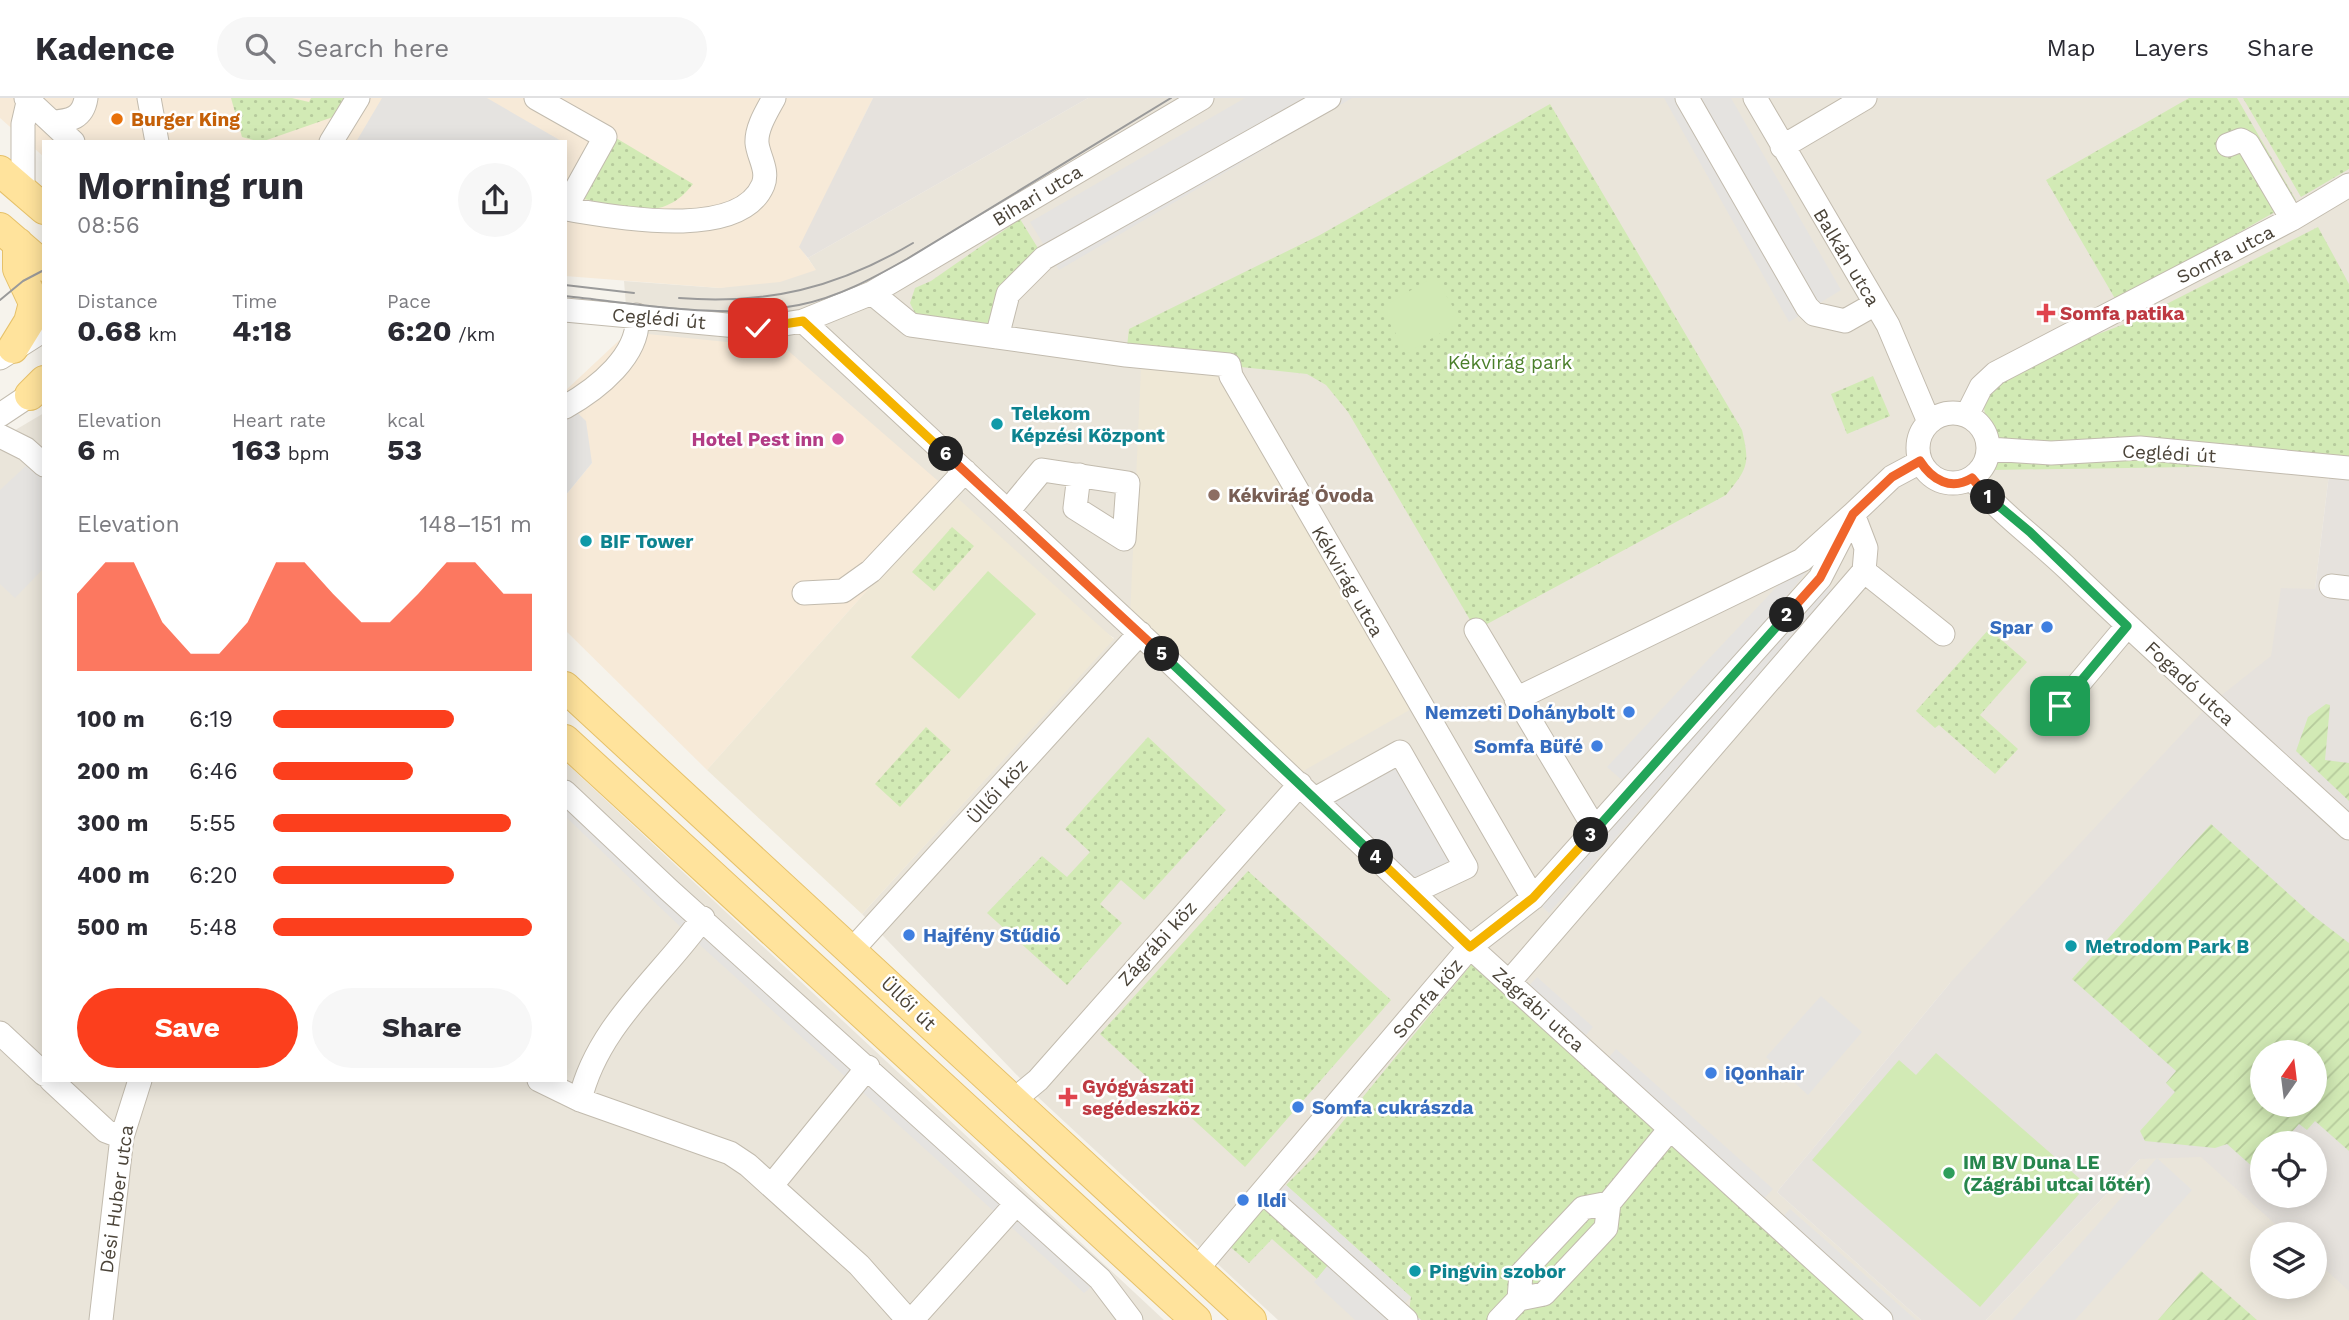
<!DOCTYPE html>
<html lang="en">
<head>
<meta charset="utf-8">
<style>
	body { margin:0; font-family:"Work Sans",sans-serif; background:#f7f7f7; color:#2b2b33; height:100vh; display:flex; flex-direction:column; font-size:26px; white-space:nowrap }
	* { box-sizing:border-box; margin:0 }
	p { font-size:23px; color:#7c7c81 }
	.icon { flex:none; width:38px; height:38px; fill:none; stroke:currentColor; stroke-width:2; stroke-linecap:round; stroke-linejoin:round }
	.map { position:relative; flex:1; overflow:hidden }
	.side { position:absolute; left:42px; top:42px; width:525px; height:942px; display:flex; flex-direction:column; background:#fff; border-radius:0px; box-shadow:0 4px 18px #0003 }
	.side>* { flex:none }
	.needle { width:46px; rotate:14deg }
	.tools { position:absolute; left:2250px; top:942px; display:grid; gap:14px }
	.tools a { display:grid; place-items:center; width:77px; height:77px; border-radius:50%; background:#fff; box-shadow:0 4px 18px #0003; font-size:35px }
	.pin { position:absolute; display:grid; place-items:center; width:60px; height:60px; color:#fff; margin:-30px; border-radius:14px; box-shadow:0 4px 10px #0006 }
	.km { position:absolute; width:35px; height:35px; margin:-18px; border-radius:50%; background:#222; color:#fff; font-size:19px; line-height:35px; text-align:center }
	.round { display:grid; place-items:center; flex:none; width:74px; height:74px; border-radius:37px; background:#f7f7f7 }
	.head { display:flex; align-items:center; justify-content:space-between; height:119px; padding:0 35px }
	h1 { font-size:38px; font-weight:700; line-height:52px }
	.figures { display:grid; grid-template-columns:repeat(3,1fr); gap:10px; height:119px; padding:7px 35px }
	.figures div { display:grid; align-content:center }
	.figures b { font-size:30px; font-weight:700 }
	.figures small { font-size:19px; font-weight:400 }
	.figures p { font-size:19px }
	.chart { height:196px; padding:14px 35px }
	.chart p { display:flex; justify-content:space-between }
	.chart svg { width:100%; height:126px; margin-top:7px; fill:#fc3f1d; opacity:.7 }
	.cta { display:flex; gap:14px; margin-top:auto; padding:14px 35px }
	.cta a { flex:1; height:80px; border-radius:42px; background:#fc3f1d; color:#fff; font-size:28px; font-weight:700; line-height:80px; text-align:center }
	.cta a+a { background:#f7f7f7; color:#2b2b33 }
	ul { padding:0 35px; list-style:none; font-size:23px }
	li { display:grid; grid-template-columns:112px 84px 1fr; align-items:center; height:52px }
	li i { height:18px; border-radius:9px; background:#fc3f1d }
	header { display:flex; align-items:center; gap:42px; box-sizing:border-box; height:98px; padding:0 35px; background:#fff; border-bottom:2px solid #e1e1e2 }
	header strong { font-size:33px }
	nav { display:flex; gap:38px; margin-inline-start:auto; font-size:24px }
	.search { width:490px; height:63px; background:#f7f7f7; display:flex; align-items:center; gap:18px; box-sizing:border-box; padding:0 24px; border-radius:38px; color:#7c7c81; font-size:26px }
	.map>svg:first-child { display:block }
	.residential { fill:#eae5da; fill-rule:evenodd }
	.commercial { fill:#f7ead8 }
	.industrial { fill:#e6e2dd; fill-rule:evenodd }
	.education { fill:#efe8d6 }
	.grass { fill:url(#grass-dots) }
	.garden { fill:url(#garden-furrows); fill-rule:evenodd }
	.pitch { fill:#d2eab5 }
	.parking { fill:#e5e3e0 }
	.lines { fill:none; stroke-linecap:round; stroke-linejoin:round }
	.minor-casing { stroke:#c2bbae; stroke-width:25 }
	.major-casing { stroke:#e6c16a; stroke-width:32 }
	.minor { stroke:#fff; stroke-width:23 }
	.major { stroke:#ffe39c; stroke-width:30 }
	.tram { stroke:#9a9a9a; stroke-width:2 }
	.split-1-casing { stroke:#fff; stroke-width:14 }
	.split-2-casing { stroke:#fff; stroke-width:14 }
	.split-3-casing { stroke:#fff; stroke-width:14 }
	.split-4-casing { stroke:#fff; stroke-width:14 }
	.split-5-casing { stroke:#fff; stroke-width:14 }
	.split-6-casing { stroke:#fff; stroke-width:14 }
	.split-7-casing { stroke:#fff; stroke-width:14 }
	.split-1 { stroke:#22a559; stroke-width:9 }
	.split-2 { stroke:#f0652b; stroke-width:9 }
	.split-3 { stroke:#22a559; stroke-width:9 }
	.split-4 { stroke:#f5b400; stroke-width:9 }
	.split-5 { stroke:#22a559; stroke-width:9 }
	.split-6 { stroke:#f0652b; stroke-width:9 }
	.split-7 { stroke:#f5b400; stroke-width:9 }
	.food-dot { fill:#e8710a; stroke:#fff; stroke-width:2.5 }
	.health-dot { fill:#e0444e; stroke:#fff; stroke-width:2.5 }
	.culture-dot { fill:#0f9aa8; stroke:#fff; stroke-width:2.5 }
	.hotel-dot { fill:#d1479c; stroke:#fff; stroke-width:2.5 }
	.education-dot { fill:#8d6e63; stroke:#fff; stroke-width:2.5 }
	.shop-dot { fill:#3f7fe0; stroke:#fff; stroke-width:2.5 }
	.leisure-dot { fill:#2e9e5b; stroke:#fff; stroke-width:2.5 }
	.labels { text-anchor:middle; stroke-width:5; stroke-linejoin:round; paint-order:stroke }
	.food-label { font-size:19px; font-weight:bold; fill:#c56008; stroke:#fff; text-anchor:start }
	.street-label { font-size:19px; fill:#4b4439; stroke:#fff }
	.health-label { font-size:19px; font-weight:bold; fill:#be3a42; stroke:#fff; text-anchor:start }
	.park-label { font-size:19px; fill:#4a7f2a; stroke:#fff }
	.culture-label { font-size:19px; font-weight:bold; fill:#0d838f; stroke:#fff; text-anchor:start }
	.hotel-label { font-size:19px; font-weight:bold; fill:#b23c85; stroke:#fff; text-anchor:end }
	.education-label { font-size:19px; font-weight:bold; fill:#785e54; stroke:#fff; text-anchor:start }
	.shop-label { font-size:19px; font-weight:bold; fill:#366cbe; stroke:#fff; text-anchor:start }
	.leisure-label { font-size:19px; font-weight:bold; fill:#27864d; stroke:#fff; text-anchor:start }
</style>
</head>
<body>
<header>
<strong>Kadence</strong>
<div class="search"><svg class="icon" aria-label="search" viewBox="0 0 24 24"><circle cx="10" cy="10" r="6"/><path d="M15 15l6 6"/></svg>Search here</div>
<nav><a>Map</a><a>Layers</a><a>Share</a></nav>
</header>
<div class="map">
<svg width="2349" height="1222" viewBox="0 0 2349 1222">
	<defs>
		<pattern id="grass-dots" width="8" height="8" patternUnits="userSpaceOnUse" patternTransform="scale(1.75)"><rect width="8" height="8" fill="#d2eab5"/><path d="M2 2h.1M6 6h.1" fill="none" stroke="#b6ca9c" stroke-width="1.8" stroke-linecap="round"/></pattern>
		<pattern id="garden-furrows" width="10" height="10" patternUnits="userSpaceOnUse" patternTransform="scale(1.75)"><rect width="10" height="10" fill="#d2eab5"/><path d="M-1 1l2-2M0 10L10 0M9 11l2-2" fill="none" stroke="#b6ca9c"/></pattern>
	</defs>
	<rect width="100%" height="100%" fill="#f6f3ec"/>
	<!-- residential -->
	<path class="residential" d="M1088 0H2349V310L2330 368 2315 491 2349 567V1222H1986L2140 1061 1950 885 1777 1094 1921 1222H1278L1040 1001 862 816 1114 540 628 234 624 183 720 190 815 171 808 160ZM2263 954H2315V1006H2263ZM2263 1045H2315V1097H2263ZM2263 1136H2315V1188H2263Z
		M44 315V982H565V664L1164 1222H0V341Z"/>
	<!-- commercial -->
	<path class="commercial" d="M0 0H873L800 149 816 172 780 184 720 190 565 178V44H44V59L0 20Z
		M628 234 785 250 953 396 707 672 565 532V398L592 365 565 303V293Z"/>
	<!-- industrial -->
	<path class="industrial" d="M873 0H1088L808 160 799 149Z
		M2349 310V1193L2315 1162V1136H2286L2201 1059 2140 1061 1986 1222H1921L1777 1094 1950 885 2208 608 2271 558 2281 490 2315 491 2330 368ZM2263 954H2315V1006H2263ZM2263 1045H2315V1097H2263Z"/>
	<!-- education -->
	<path class="education" d="M1141 269 1222 275 1413 610 1298 676 1130 520Z
		M953 396 1114 541 862 816 707 672Z"/>
	<!-- grass -->
	<path class="grass" d="M231 0H292L309 4 311 0H344L333 19 261 44 242 39Z
		M2189 0H2237L2296 102 2117 204 2046 82Z
		M2243 0H2349V71L2301 99Z
		M1550 6 1742 332C1750 366 1748 370 1726 397L1476 532 1348 314 1326 287 1307 276 1126 257 1129 231 1320 137Z
		M616 40 693 86C662 126 626 110 584 101Z
		M1020 121 1044 160 993 227 917 219 910 205 915 190 931 183Z
		M2318 129 2349 186V370L2314 367 1993 372 1981 289 1996 275 2135 222Z
		M1873 278 1890 318 1847 336 1831 296Z
		M952 429 974 448 934 493 912 474Z
		M1989 531 2027 564 1980 617 2018 651 1995 676 1939 627 1935 630 1916 613Z
		M926 629 951 652 900 709 875 686Z
		M1148 639 1226 712 1144 802 1121 782 1100 806 1122 825 1067 887 987 815 1042 758 1067 779 1090 754 1065 731Z
		M1248 773 1391 902 1245 1069 1100 936Z
		M1475 862 1684 1059 1868 1222H1421L1409 1212 1411 1199 1286 1087 1313 1060Z
		M1264 1108 1330 1165 1317 1181 1272 1141 1249 1165 1228 1147Z"/>
	<!-- garden -->
	<path class="garden" d="M2326 606 2330 607 2325 662 2349 665V703L2296 653 2308 619Z
		M2211 726 2311 816 2349 845V1053L2315 1023 2307 1032 2299 1026 2282 1045H2263V1063L2254 1070 2227 1046 2215 1050 2145 1043 2140 1033 2175 994 2166 985 2176 973 2072 881ZM2263 954H2315V1006H2263Z
		M2201 1173 2257 1222H2158Z"/>
	<!-- pitch -->
	<path class="pitch" d="M1435 178 1461 223 1407 255 1381 210Z
		M988 473 1036 516 959 601 911 559Z
		M1936 955 2087 1087 1980 1209 1812 1062 1899 962 1916 977Z"/>
	<!-- parking -->
	<path class="parking" d="M382 0H487L563 44H356Z
		M1245 0H1352L1059 172 1030 124Z
		M1664 0H1731L1841 192 1789 224Z
		M565 303 586 323 592 365 565 398Z
		M44 351V470L15 500 0 486V392Z
		M1853 416 1648 670 1820 480 1833 493 1549 815 1533 800 1631 690 1607 669 1802 462Z
		M1400 644 1474 777 1429 797 1314 692Z
		M565 694 1100 1181 1084 1195 690 838 565 718Z
		M1537 879 1593 929 1579 945 1523 894Z
		M1821 898 1862 934 1808 997 1766 959Z
		M1616 951 1773 1091 1759 1106 1603 966Z
		M2157 1060 2192 1092 2075 1222H2012Z
		M1286 1087 1411 1199 1397 1213 1409 1212 1421 1222H1355L1314 1184 1329 1166 1271 1101Z
		M1790 1111 1916 1222H1890L1778 1124Z"/>
	<g class="lines">
		<defs>
			<path id="minor" d="M26 0 73 44
				M149 0 157 44
				M536 0 605 39 565 111
				M1687 0 1807 209 1814 216 1845 223 1875 206
				M1755 0 1888 227 1929 324
				M52 24C70 23 83 20 86 0
				M331 44 358 0
				M2228 47 2241 42 2248 46 2292 121
				M1782 49 1865 0
				M23 93V26L29 0
				M565 111C612 118 739 144 763 87 769 72 758 58 757 45 756 30 767 13 774 0
				M872 195 911 227 1126 257 1229 267 1231 278 1533 800
				M565 212 759 230 803 223 872 195 1202 0
				M803 223 1154 549 1470 849 1881 1222
				M997 239 1008 196 1044 160 1329 0
				M0 260 44 232
				M565 309C597 291 641 257 637 217
				M1918 350a35 35 0 1 1 70 0a35 35 0 1 1-70 0Z
				M0 317 30 297 44 293
				M1967 317 1981 289 1996 275 2292 121 2349 87
				M0 338 26 351 44 367
				M1989 351 2051 355 2140 350 2349 370
				M1972 380C1998 414 2037 441 2068 471 2160 559 2255 644 2349 730
				M1008 413 1042 372 1128 385 1124 441 1075 410 1079 377
				M1864 473 1943 536
				M2331 488 2349 490
				M804 495 843 493 871 473 965 373
				M1476 532 1595 731
				M2060 608 2127 528
				M565 694 669 792 1100 1181 1131 1222
				M1315 701 1400 654 1466 769 1413 794
				M853 851 1140 535
				M1509 884 1864 473 1866 450 1853 416 1802 462 1516 601
				M0 935 44 976
				M51 982 106 1033 122 1039
				M539 982 580 1002 730 1055 748 1067 859 1167 908 1222
				M580 1002C597 928 661 879 703 820
				M1014 1002 1038 982 1300 686
				M772 1087 868 969
				M1264 1095 1406 1222
				M1609 1105 1583 1110 1521 1176 1519 1201 1544 1196 1606 1130 1609 1105 1670 1031
				M1197 1171 1470 849 1533 800 1820 480 1853 416 1892 379 1920 364
				M101 1222 122 1039 140 982
				M912 1222 1016 1106
				M1499 1222 1519 1201"/>
			<path id="major" d="M0 73 44 111
				M0 130 44 168
				M13 250 29 224 34 205 18 171V145
				M30 297 44 283
				M565 589 1251 1222
				M565 642 1196 1222"/>
		</defs>
		<!-- minor casing -->
		<use href="#minor" class="minor-casing"/>
		<!-- major casing -->
		<use href="#major" class="major-casing"/>
		<!-- minor -->
		<use href="#minor" class="minor"/>
		<!-- major -->
		<use href="#major" class="major"/>
		<!-- tram -->
		<path class="tram" d="M565 187 634 195
			M565 198C642 206 723 222 799 207 839 199 873 180 907 161L1171 0
			M679 200C767 207 837 190 913 145
			M0 202 23 183 44 172"/>
	</g>
	<g class="lines">
		<defs>
			<path id="split-1" d="M1988 399 2030 434 2127 528 2060 608"/>
			<path id="split-2" d="M1787 517 1820 480 1853 416 1892 379 1920 363C1932 382 1951 393 1972 380L1988 399"/>
			<path id="split-3" d="M1591 737 1787 517"/>
			<path id="split-4" d="M1376 759 1470 849 1533 800 1591 737"/>
			<path id="split-5" d="M1162 556 1376 759"/>
			<path id="split-6" d="M946 356 1162 556"/>
			<path id="split-7" d="M758 230 803 223 946 356"/>
		</defs>
		<!-- split-1 casing -->
		<use href="#split-1" class="split-1-casing"/>
		<!-- split-2 casing -->
		<use href="#split-2" class="split-2-casing"/>
		<!-- split-3 casing -->
		<use href="#split-3" class="split-3-casing"/>
		<!-- split-4 casing -->
		<use href="#split-4" class="split-4-casing"/>
		<!-- split-5 casing -->
		<use href="#split-5" class="split-5-casing"/>
		<!-- split-6 casing -->
		<use href="#split-6" class="split-6-casing"/>
		<!-- split-7 casing -->
		<use href="#split-7" class="split-7-casing"/>
		<!-- split-1 -->
		<use href="#split-1" class="split-1"/>
		<!-- split-2 -->
		<use href="#split-2" class="split-2"/>
		<!-- split-3 -->
		<use href="#split-3" class="split-3"/>
		<!-- split-4 -->
		<use href="#split-4" class="split-4"/>
		<!-- split-5 -->
		<use href="#split-5" class="split-5"/>
		<!-- split-6 -->
		<use href="#split-6" class="split-6"/>
		<!-- split-7 -->
		<use href="#split-7" class="split-7"/>
	</g>
	<!-- markers -->
	<circle class="food-dot" cx="117" cy="21" r="7"/>
	<g class="health-dot">
		<path d="M2042.5 204.5h7v7h7v7h-7v7h-7v-7h-7v-7h7z"/>
		<path d="M1064.5 988.5h7v7h7v7h-7v7h-7v-7h-7v-7h7z"/>
	</g>
	<g class="culture-dot">
		<circle cx="997" cy="326" r="7"/>
		<circle cx="586" cy="443" r="7"/>
		<circle cx="2071" cy="848" r="7"/>
		<circle cx="1415" cy="1173" r="7"/>
	</g>
	<circle class="hotel-dot" cx="838" cy="341" r="7"/>
	<circle class="education-dot" cx="1214" cy="397" r="7"/>
	<g class="shop-dot">
		<circle cx="2047" cy="529" r="7"/>
		<circle cx="1629" cy="614" r="7"/>
		<circle cx="1597" cy="648" r="7"/>
		<circle cx="909" cy="837" r="7"/>
		<circle cx="1711" cy="975" r="7"/>
		<circle cx="1298" cy="1009" r="7"/>
		<circle cx="1243" cy="1102" r="7"/>
	</g>
	<circle class="leisure-dot" cx="1949" cy="1075" r="7"/>
	<g class="labels">
		<!-- food labels -->
		<g class="food-label">
			<text x="131" y="28">Burger King</text>
		</g>
		<!-- street labels -->
		<g class="street-label">
			<text transform="translate(1037 97) rotate(-31)" y="7">Bihari utca</text>
			<text transform="translate(2225 156) rotate(-27)" y="7">Somfa utca</text>
			<text transform="translate(1847 159) rotate(59)" y="7">Balkán utca</text>
			<text transform="translate(659 220) rotate(5)" y="7">Ceglédi út</text>
			<text transform="translate(2169 355) rotate(3)" y="7">Ceglédi út</text>
			<text transform="translate(1348 483) rotate(60)" y="7">Kékvirág utca</text>
			<text transform="translate(2190 585) rotate(43)" y="7">Fogadó utca</text>
			<text transform="translate(997 693) rotate(-48)" y="7">Üllői köz</text>
			<text transform="translate(1157 845) rotate(-48)" y="7">Zágrábi köz</text>
			<text transform="translate(1427 900) rotate(-50)" y="7">Somfa köz</text>
			<text transform="translate(909 905) rotate(44)" y="7">Üllői út</text>
			<text transform="translate(1539 911) rotate(42)" y="7">Zágrábi utca</text>
			<text transform="translate(116 1101) rotate(-82)" y="7">Dési Huber utca</text>
		</g>
		<!-- health labels -->
		<g class="health-label">
			<text x="2060" y="222">Somfa patika</text>
			<text x="1082" y="995">Gyógyászati<tspan x="1082" dy="22">segédeszköz</tspan></text>
		</g>
		<!-- park labels -->
		<g class="park-label">
			<text x="1510" y="271">Kékvirág park</text>
		</g>
		<!-- culture labels -->
		<g class="culture-label">
			<text x="1011" y="322">Telekom<tspan x="1011" dy="22">Képzési Központ</tspan></text>
			<text x="600" y="450">BIF Tower</text>
			<text x="2085" y="855">Metrodom Park B</text>
			<text x="1429" y="1180">Pingvin szobor</text>
		</g>
		<!-- hotel labels -->
		<g class="hotel-label">
			<text x="824" y="348">Hotel Pest inn</text>
		</g>
		<!-- education labels -->
		<g class="education-label">
			<text x="1228" y="404">Kékvirág Óvoda</text>
		</g>
		<!-- shop labels -->
		<g class="shop-label">
			<text x="2033" y="536" text-anchor="end">Spar</text>
			<text x="1615" y="621" text-anchor="end">Nemzeti Dohánybolt</text>
			<text x="1583" y="655" text-anchor="end">Somfa Büfé</text>
			<text x="923" y="844">Hajfény Stűdió</text>
			<text x="1725" y="982">iQonhair</text>
			<text x="1312" y="1016">Somfa cukrászda</text>
			<text x="1257" y="1109">Ildi</text>
		</g>
		<!-- leisure labels -->
		<g class="leisure-label">
			<text x="1963" y="1071">IM BV Duna LE<tspan x="1963" dy="22">(Zágrábi utcai lőtér)</tspan></text>
		</g>
	</g>
</svg>
<div class="tools">
<a><svg class="needle" viewBox="-14 -14 28 28"><path d="M0-13l5 13h-10z" fill="#e53935"/><path d="M0 13l5-13h-10z" fill="#7c7c81"/></svg></a>
<a><svg class="icon" aria-label="locate" viewBox="0 0 24 24"><circle cx="12" cy="12" r="6"/><path d="M12 2v4M12 18v4M2 12h4M18 12h4"/></svg></a>
<a><svg class="icon" aria-label="layers" viewBox="0 0 24 24"><path d="M12 4l9 5-9 5-9-5zM3 14l9 5 9-5"/></svg></a>
</div>
<div class="pin" style="left:2060px;top:608px;background:#1e9e55"><svg class="icon" aria-label="arrive" viewBox="0 0 24 24"><path d="M6 21V4h12l-3 4 3 4H6"/></svg></div>
<div class="pin" style="left:758px;top:230px;background:#d93025"><svg class="icon" aria-label="check" viewBox="0 0 24 24"><path d="M5 12l5 5 9-10"/></svg></div>
<b class="km" style="left:1988px;top:399px">1</b>
<b class="km" style="left:1787px;top:517px">2</b>
<b class="km" style="left:1591px;top:737px">3</b>
<b class="km" style="left:1376px;top:759px">4</b>
<b class="km" style="left:1162px;top:556px">5</b>
<b class="km" style="left:946px;top:356px">6</b>
<section class="side">
<div class="head"><div><h1>Morning run</h1><p>08:56</p></div><a class="round"><svg class="icon" aria-label="share" viewBox="0 0 24 24"><path d="M12 15V3M7 8l5-5 5 5M5 13v7h14v-7"/></svg></a></div>
<div class="figures">
<div><p>Distance</p><b>0.68<small> km</small></b></div>
<div><p>Time</p><b>4:18</b></div>
<div><p>Pace</p><b>6:20<small> /km</small></b></div>
</div>
<div class="figures">
<div><p>Elevation</p><b>6<small> m</small></b></div>
<div><p>Heart rate</p><b>163<small> bpm</small></b></div>
<div><p>kcal</p><b>53</b></div>
</div>
<div class="chart"><p><span>Elevation</span>148–151 m</p>
<svg viewBox="0 0 160 44" preserveAspectRatio="none"><path d="M0 44V17L10 6L20 6L30 27L40 38L50 38L60 27L70 6L80 6L90 17L100 27L110 27L120 17L130 6L140 6L150 17L160 17V44z"/></svg>
</div>
<ul>
<li><b>100 m</b>6:19<i style="width:70%"></i></li>
<li><b>200 m</b>6:46<i style="width:54%"></i></li>
<li><b>300 m</b>5:55<i style="width:92%"></i></li>
<li><b>400 m</b>6:20<i style="width:70%"></i></li>
<li><b>500 m</b>5:48<i style="width:100%"></i></li>
</ul>
<div class="cta"><a>Save</a><a>Share</a></div>
</section>
</div>
</body>
</html>
